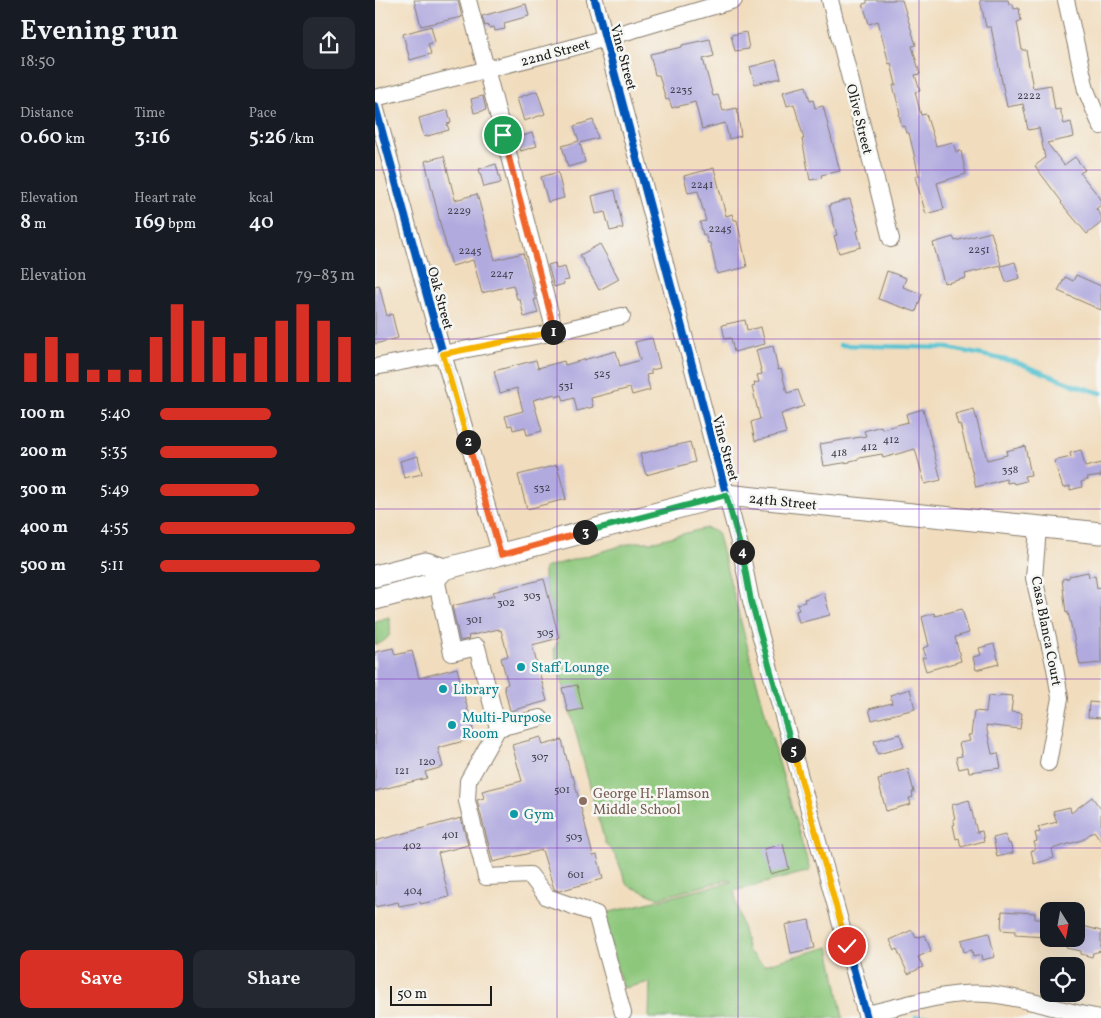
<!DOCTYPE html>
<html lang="en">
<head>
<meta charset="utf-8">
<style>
	body { margin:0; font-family:Vollkorn,serif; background:#242831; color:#f1f3f6; height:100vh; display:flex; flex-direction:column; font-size:19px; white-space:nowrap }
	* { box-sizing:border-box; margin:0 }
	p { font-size:16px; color:#9ea1a6 }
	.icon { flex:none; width:28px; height:28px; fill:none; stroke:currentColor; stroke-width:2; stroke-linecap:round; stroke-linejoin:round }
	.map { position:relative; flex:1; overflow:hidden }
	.sheet { display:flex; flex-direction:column; background:#171b24; width:375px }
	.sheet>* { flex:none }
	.needle { width:32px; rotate:169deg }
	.fabs { position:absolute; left:665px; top:902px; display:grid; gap:10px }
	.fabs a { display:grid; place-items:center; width:45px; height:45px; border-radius:10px; background:#171b24; box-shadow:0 5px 20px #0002; font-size:25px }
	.scale { position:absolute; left:15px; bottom:12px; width:102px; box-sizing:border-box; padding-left:5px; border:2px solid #1c1c1c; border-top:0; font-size:14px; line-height:18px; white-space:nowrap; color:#1c1c1c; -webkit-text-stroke:4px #f6f6f2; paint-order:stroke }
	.pin { position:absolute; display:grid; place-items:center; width:42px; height:42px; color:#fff; margin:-21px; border:2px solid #fff; border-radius:50%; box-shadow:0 1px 5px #0007 }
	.km { position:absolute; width:25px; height:25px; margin:-12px; border-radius:50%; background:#222; color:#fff; font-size:14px; line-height:25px; text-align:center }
	.round { display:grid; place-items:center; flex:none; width:52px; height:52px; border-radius:10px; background:#242831 }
	.head { display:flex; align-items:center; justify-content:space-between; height:85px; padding:0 20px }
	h1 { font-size:28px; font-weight:600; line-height:38px }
	.figures { display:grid; grid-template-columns:repeat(3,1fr); gap:8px; height:85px; padding:5px 20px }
	.figures div { display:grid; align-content:center }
	.figures b { font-size:21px; font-weight:600 }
	.figures small { font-size:14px; font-weight:400 }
	.figures p { font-size:14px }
	.chart { height:140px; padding:10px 20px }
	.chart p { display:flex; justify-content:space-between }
	.chart svg { width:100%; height:90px; margin-top:5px; stroke:#d93025; stroke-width:6 }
	.cta { display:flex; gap:10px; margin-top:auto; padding:10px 20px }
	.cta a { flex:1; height:58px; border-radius:10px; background:#d93025; color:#fff; font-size:20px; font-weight:600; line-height:58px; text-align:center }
	.cta a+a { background:#242831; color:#f1f3f6 }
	ul { padding:0 20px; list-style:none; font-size:16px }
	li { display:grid; grid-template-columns:80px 60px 1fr; align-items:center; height:38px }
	li i { height:12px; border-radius:6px; background:#d93025 }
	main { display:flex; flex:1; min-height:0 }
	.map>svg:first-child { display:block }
	.green { fill:#8dc77b; stroke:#54724c }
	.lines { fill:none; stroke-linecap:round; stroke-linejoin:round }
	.stream { stroke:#57c2d1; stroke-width:4.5 }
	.building { fill:#b1aadf }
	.minor-casing { stroke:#867c6d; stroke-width:18 }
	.major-casing { stroke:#867c6d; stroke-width:23 }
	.minor { stroke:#fff; stroke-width:16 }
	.major { stroke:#fff; stroke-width:21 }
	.cycleway-casing { stroke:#f6f6f2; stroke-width:11 }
	.cycleway { stroke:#0057b8; stroke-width:8 }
	.split-1-casing { stroke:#fff; stroke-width:10 }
	.split-2-casing { stroke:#fff; stroke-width:10 }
	.split-3-casing { stroke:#fff; stroke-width:10 }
	.split-4-casing { stroke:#fff; stroke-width:10 }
	.split-5-casing { stroke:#fff; stroke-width:10 }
	.split-6-casing { stroke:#fff; stroke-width:10 }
	.split-1 { stroke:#f0652b; stroke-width:6 }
	.split-2 { stroke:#f5b400; stroke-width:6 }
	.split-3 { stroke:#f0652b; stroke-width:6 }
	.split-4 { stroke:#22a559; stroke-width:6 }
	.split-5 { stroke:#22a559; stroke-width:6 }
	.split-6 { stroke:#f5b400; stroke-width:6 }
	.grid { fill:none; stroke:#7b2cbf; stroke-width:1; stroke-opacity:0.55 }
	.culture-dot { fill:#0f9aa8; stroke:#f6f6f2; stroke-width:2 }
	.education-dot { fill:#8d6e63; stroke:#f6f6f2; stroke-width:2 }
	.labels { text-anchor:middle; stroke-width:5; stroke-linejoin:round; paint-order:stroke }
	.number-label { font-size:11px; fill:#41404d }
	.street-label { font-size:14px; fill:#1c1c1c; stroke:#f6f6f2 }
	.culture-label { font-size:14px; fill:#0d838f; stroke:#f6f6f2; text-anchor:start }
	.education-label { font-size:14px; fill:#785e54; stroke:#f6f6f2; text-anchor:start }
</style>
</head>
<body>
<main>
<section class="sheet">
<div class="head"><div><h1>Evening run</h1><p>18:50</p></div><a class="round"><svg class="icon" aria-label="share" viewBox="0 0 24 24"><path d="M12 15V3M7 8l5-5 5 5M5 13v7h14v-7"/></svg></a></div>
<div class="figures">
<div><p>Distance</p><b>0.60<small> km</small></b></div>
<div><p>Time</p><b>3:16</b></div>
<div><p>Pace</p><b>5:26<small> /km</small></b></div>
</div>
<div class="figures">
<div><p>Elevation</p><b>8<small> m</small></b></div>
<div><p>Heart rate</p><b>169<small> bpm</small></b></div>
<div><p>kcal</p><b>40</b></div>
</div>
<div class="chart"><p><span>Elevation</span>79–83 m</p>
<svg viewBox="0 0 160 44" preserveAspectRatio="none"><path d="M5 44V30M15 44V22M25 44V30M35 44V38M45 44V38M55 44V38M65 44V22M75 44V6M85 44V14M95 44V22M105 44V30M115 44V22M125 44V14M135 44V6M145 44V14M155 44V22"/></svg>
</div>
<ul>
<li><b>100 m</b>5:40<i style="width:57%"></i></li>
<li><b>200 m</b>5:35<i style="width:60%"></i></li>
<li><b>300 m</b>5:49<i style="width:51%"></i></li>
<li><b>400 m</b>4:55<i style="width:100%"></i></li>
<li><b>500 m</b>5:11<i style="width:82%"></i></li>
</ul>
<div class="cta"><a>Save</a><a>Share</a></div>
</section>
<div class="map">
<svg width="726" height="1018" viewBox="0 0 726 1018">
	<rect width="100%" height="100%" fill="#f6f6f2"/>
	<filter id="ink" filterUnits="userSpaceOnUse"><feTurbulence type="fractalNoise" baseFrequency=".02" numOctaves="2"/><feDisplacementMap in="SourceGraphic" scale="10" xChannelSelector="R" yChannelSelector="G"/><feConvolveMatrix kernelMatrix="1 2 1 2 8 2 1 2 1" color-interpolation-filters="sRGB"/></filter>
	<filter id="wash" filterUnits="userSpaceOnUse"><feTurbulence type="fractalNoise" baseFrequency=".0096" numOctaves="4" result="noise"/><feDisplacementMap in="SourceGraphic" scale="20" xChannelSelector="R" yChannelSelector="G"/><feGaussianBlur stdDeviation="1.12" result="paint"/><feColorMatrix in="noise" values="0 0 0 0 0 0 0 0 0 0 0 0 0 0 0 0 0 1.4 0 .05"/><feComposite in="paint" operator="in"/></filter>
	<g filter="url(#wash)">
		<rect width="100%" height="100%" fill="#f1ddbe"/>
		<!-- green -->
		<path class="green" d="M331 528 342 532 395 731 435 871 359 891 373 951 389 965 454 947 468 1018H274L275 982 250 988 247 986 227 914 356 882 355 879 283 898 252 885 241 856 230 843 179 650 184 638 169 579V568L260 542H276Z
			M14 617C17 634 16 639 0 645V621Z"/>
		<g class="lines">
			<!-- stream -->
			<path class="stream" d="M465 345 573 348 641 362 699 385 726 393
				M541 1017 569 1018"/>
		</g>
		<g id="blocks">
			<!-- building -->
			<path class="building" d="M39 0H83L87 17 46 26Z
				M492 0H527L541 45 537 46 545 74 540 75 545 91 540 92 546 115 551 114 561 146 578 142 581 152 586 151 591 174 562 183 569 209 551 214 540 177 544 176 534 133H532L530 126 527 127 524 114 525 113 518 85H521L516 63 514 64 503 21 494 24 488 4 492 3Z
				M605 0H633L634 4H638L639 9 644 8 646 21 642 22 647 50H651L658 88 676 85 680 110 685 109 689 124 696 122 699 137 672 143 689 165 700 157 710 170 705 173 726 199V205L721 209 726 215V223L712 234 686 203 687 202 660 166 670 158 664 128 653 130 648 104 632 107 616 27H611Z
				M151 4 154 16 129 23 130 29 120 31 119 27 114 28 113 25 110 26 107 16Z
				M56 26 60 42 53 44 56 54 35 60 28 34Z
				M371 32 374 49 360 51 356 35Z
				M335 39 339 56 328 59 338 96 343 95 348 111 362 108 366 136 354 139 350 123 327 129 320 102 297 108 294 99 291 100 284 75H280L275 54 307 47V45Z
				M401 60 406 78 380 84 375 67Z
				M431 86 435 101 438 100 440 108 448 106 465 171 446 175 447 178 435 180 427 139H429L419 104 412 106 408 92Z
				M162 91 170 114 149 121 142 98Z
				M108 96 111 110 99 113 96 99Z
				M73 110 76 123 72 124 74 130 49 137 44 118Z
				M218 120 223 138 205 143 210 162 193 167 187 146 204 141 199 126Z
				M157 133 162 146 146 151 142 138Z
				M69 156 80 200 102 194 120 260 148 253 161 300H159L163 313 149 317 145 299H142L138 285 107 293 98 260 77 266 66 227 50 161Z
				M121 164 126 183 109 187 104 169Z
				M339 168 351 216 357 214 359 220H362L372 267 342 274 335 243H333L330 234 328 235 325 222 331 221 323 191 313 193 309 176Z
				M183 172 189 198 173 202 166 177Z
				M240 190 248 228 235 231 230 212 221 214 217 196Z
				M475 199 484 230 482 231 486 247 464 253 459 236 462 235 454 205Z
				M616 232 626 265 590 274 591 278 572 283V282L569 283 558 243 578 237 580 241Z
				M225 244 244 279 224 290 205 255Z
				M640 262 645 278 631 282 626 266Z
				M180 263 181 269 190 267 194 280 188 281 189 284 179 287 173 265Z
				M512 271 531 278 528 287 547 294 541 312 503 299Z
				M701 275 726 286V310L683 291 690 277 698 281Z
				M4 285 12 316 17 314 23 338 0 344V286Z
				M370 320 372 330 386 327 390 344 359 352 356 338 350 339 347 325Z
				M277 338 285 368 276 370V374L271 375 275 390 257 395 255 388 216 398 218 407 202 411 199 398 189 401 187 395 181 397 180 394 158 400 167 431 152 435 150 427 138 430 137 425 133 426 130 416 148 411 142 388 125 393 119 371 161 360 163 368 189 361 190 365 241 351 245 366 265 360 260 342Z
				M398 346 403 370 406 369 412 393 423 390 429 406 406 414 411 433 380 441 376 422 385 419 377 387 380 386 379 383 384 382 382 375 387 374 381 350Z
				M548 409 566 480 550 484 540 449 508 458 507 454 484 458V459L475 461V462L449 466 445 444 491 436 489 431 506 426 507 429 533 422 531 414Z
				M599 409 612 460 632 455 631 451 650 446 656 475 649 476 651 481 639 484 638 482 632 483 631 479 601 487 585 424 583 425 580 414Z
				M315 442 320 462 271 475 265 454Z
				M706 450 710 467 726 463V476L712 478 713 480 706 482 707 487 695 490V486L688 488 679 461 696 457 695 453Z
				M43 456 47 474 29 478 25 461Z
				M182 465 191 499 152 509 143 475Z
				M713 572 714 577 720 575 722 588 726 587V663L705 665 693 612 691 613 687 579 694 578V576Z
				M169 579 184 638 157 645 172 701 135 711 129 686 133 684 126 658 133 656 126 630 124 631V629L93 636 94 639 85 641 77 606 119 596 118 592Z
				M449 593 455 615 424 623 421 611 424 610 422 604 430 602 429 599Z
				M587 609 594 633 580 637 586 661 551 671 547 658 551 657 548 648 554 646 547 617 559 613 560 616Z
				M619 644 624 664 601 670 598 657 606 655 604 648Z
				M18 648 20 655 37 651 44 678 82 668 100 738 63 748 68 767 50 772 52 778 0 791V652Z
				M202 685 208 709 193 712 187 688Z
				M535 689 540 709 497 720 494 709 517 703 515 695Z
				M625 695 638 696 636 712 647 713 645 729 611 725 617 754 623 753 626 768 594 772 593 767 584 769 581 757 587 756 584 743 595 741 593 735H596L599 711 611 712 613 696 625 697Z
				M714 702 726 703V718L713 717Z
				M525 734 529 747 503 754 499 741Z
				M166 737 168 745 187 740 196 776H198L218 856 222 855 228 879 184 891 179 889 167 850 118 862 102 800 109 798 107 791 147 781 137 745Z
				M533 769 539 792H537L538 797 534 798 536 804 511 811 503 780 507 779 506 777Z
				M717 797 726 809V841L719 831 707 840 677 849 679 858 659 864 656 851 661 849 659 842 662 841 660 833 665 832 663 827 682 822 678 811 695 807 696 813Z
				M594 800 602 832 607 831 609 841 586 847 584 838 581 839 578 825 580 824 578 819H580L577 805Z
				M86 818 93 845 63 853 74 897 46 904 45 902 24 906 23 902 0 907V841Z
				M630 835 634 844 635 843 638 853 622 857 618 838Z
				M408 844 414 869 395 874 389 849Z
				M627 911 660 913V919H672L671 937 640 935V931L626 930Z
				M434 920 440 948 416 953 410 925Z
				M701 924 726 931V951L718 953 717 957 706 954V951L692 948 695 939H701Z
				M537 930 541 938 550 935 556 951 543 957 548 967 533 974 522 949 520 951 515 940Z
				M614 933 620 957 607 960 606 955 598 957 597 950 589 952 586 940Z"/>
		</g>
	</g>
	<g filter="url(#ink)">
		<use href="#blocks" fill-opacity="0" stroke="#867c6d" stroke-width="1"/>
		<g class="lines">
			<defs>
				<path id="minor" d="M93 0 180 332
					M220 0 365 546 376 601 492 1018
					M455 0 516 239
					M691 0 711 90 726 126
					M0 98 196 48 359 0
					M0 106 68 354 126 555
					M0 367 180 332 247 316
					M663 528 659 578 680 668 685 698 673 763
					M61 578 77 653 102 647 123 728 165 718
					M123 728 93 781 92 801 111 877 155 875 172 897 221 914 248 1013
					M491 1014C530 1006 573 990 613 994 651 997 688 1012 726 1018"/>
				<path id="major" d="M0 576 51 563 69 569 351 495 726 533
					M0 599 54 585 69 569"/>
			</defs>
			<!-- minor casing -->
			<use href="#minor" class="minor-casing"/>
			<!-- major casing -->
			<use href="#major" class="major-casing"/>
			<!-- minor -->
			<use href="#minor" class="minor"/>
			<!-- major -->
			<use href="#major" class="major"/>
			<defs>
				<path id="cycleway" d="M220 0 365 546 376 601 492 1018
					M0 106 68 354 126 555"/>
			</defs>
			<!-- cycleway casing -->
			<use href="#cycleway" class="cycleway-casing"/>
			<!-- cycleway -->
			<use href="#cycleway" class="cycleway"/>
		</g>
	</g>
	<g class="lines" filter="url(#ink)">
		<defs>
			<path id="split-1" d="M128 135 180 332H178"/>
			<path id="split-2" d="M93 442 68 354 178 332"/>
			<path id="split-3" d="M93 442 126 555 210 532"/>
			<path id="split-4" d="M210 532 351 495 367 552"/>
			<path id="split-5" d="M367 552 376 601 418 750"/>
			<path id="split-6" d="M418 750 472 946"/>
		</defs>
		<!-- split-1 casing -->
		<use href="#split-1" class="split-1-casing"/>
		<!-- split-2 casing -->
		<use href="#split-2" class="split-2-casing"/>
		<!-- split-3 casing -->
		<use href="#split-3" class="split-3-casing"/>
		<!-- split-4 casing -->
		<use href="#split-4" class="split-4-casing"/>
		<!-- split-5 casing -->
		<use href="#split-5" class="split-5-casing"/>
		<!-- split-6 casing -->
		<use href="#split-6" class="split-6-casing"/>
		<!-- split-1 -->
		<use href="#split-1" class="split-1"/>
		<!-- split-2 -->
		<use href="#split-2" class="split-2"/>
		<!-- split-3 -->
		<use href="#split-3" class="split-3"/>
		<!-- split-4 -->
		<use href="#split-4" class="split-4"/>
		<!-- split-5 -->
		<use href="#split-5" class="split-5"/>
		<!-- split-6 -->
		<use href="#split-6" class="split-6"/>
	</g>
	<!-- grid -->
	<path class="grid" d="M182 0V1018M363 0V1018M544 0V1018M0 170H726M0 339H726M0 509H726M0 679H726M0 848H726"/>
	<!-- markers -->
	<g class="culture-dot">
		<circle cx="146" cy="667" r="5"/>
		<circle cx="68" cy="689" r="5"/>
		<circle cx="77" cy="725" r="5"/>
		<circle cx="139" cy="814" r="5"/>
	</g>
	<circle class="education-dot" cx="208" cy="801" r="5"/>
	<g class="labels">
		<!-- number labels -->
		<g class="number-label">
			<text x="306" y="93">2235</text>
			<text x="654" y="99">2222</text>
			<text x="327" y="188">2241</text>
			<text x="84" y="214">2229</text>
			<text x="345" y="232">2245</text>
			<text x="604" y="253">2251</text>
			<text x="95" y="254">2245</text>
			<text x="127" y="277">2247</text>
			<text x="227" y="377">525</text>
			<text x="191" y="389">531</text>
			<text x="516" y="443">412</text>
			<text x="494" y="450">412</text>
			<text x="464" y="456">418</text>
			<text x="635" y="473">358</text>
			<text x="167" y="491">532</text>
			<text x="157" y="599">303</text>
			<text x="131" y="606">302</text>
			<text x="99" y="623">301</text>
			<text x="170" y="636">305</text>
			<text x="165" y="760">307</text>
			<text x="52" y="765">120</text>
			<text x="27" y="774">121</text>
			<text x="187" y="793">501</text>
			<text x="75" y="838">401</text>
			<text x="199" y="840">503</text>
			<text x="37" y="849">402</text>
			<text x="201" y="878">601</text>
			<text x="38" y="894">404</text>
		</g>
		<!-- street labels -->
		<g class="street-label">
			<text transform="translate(180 52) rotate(-15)" y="5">22nd Street</text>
			<text transform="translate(249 57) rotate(75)" y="5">Vine Street</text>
			<text transform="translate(485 119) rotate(76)" y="5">Olive Street</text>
			<text transform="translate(66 298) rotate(75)" y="5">Oak Street</text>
			<text transform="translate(351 448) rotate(75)" y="5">Vine Street</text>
			<text transform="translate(408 501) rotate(6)" y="5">24th Street</text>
			<text transform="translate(672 631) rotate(79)" y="5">Casa Blanca Court</text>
		</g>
		<!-- culture labels -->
		<g class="culture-label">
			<text x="156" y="672">Staff Lounge</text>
			<text x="78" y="694">Library</text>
			<text x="87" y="722">Multi-Purpose<tspan x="87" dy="16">Room</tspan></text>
			<text x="149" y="819">Gym</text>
		</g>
		<!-- education labels -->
		<g class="education-label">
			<text x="218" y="798">George H. Flamson<tspan x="218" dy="16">Middle School</tspan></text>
		</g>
	</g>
</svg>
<div class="fabs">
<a><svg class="needle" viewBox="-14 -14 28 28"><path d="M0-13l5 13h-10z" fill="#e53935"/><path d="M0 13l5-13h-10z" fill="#9ea1a6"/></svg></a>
<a><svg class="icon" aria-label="locate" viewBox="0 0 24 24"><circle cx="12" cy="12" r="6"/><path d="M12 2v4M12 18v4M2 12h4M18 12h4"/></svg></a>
</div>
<div class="scale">50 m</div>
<div class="pin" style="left:128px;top:135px;background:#1e9e55"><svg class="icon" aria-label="arrive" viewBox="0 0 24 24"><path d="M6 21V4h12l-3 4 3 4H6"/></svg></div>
<div class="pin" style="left:472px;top:946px;background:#d93025"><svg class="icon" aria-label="check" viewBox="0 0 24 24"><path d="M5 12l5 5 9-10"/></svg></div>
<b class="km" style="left:178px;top:332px">1</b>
<b class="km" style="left:93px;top:442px">2</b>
<b class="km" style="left:210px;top:532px">3</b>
<b class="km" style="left:367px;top:552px">4</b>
<b class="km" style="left:418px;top:750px">5</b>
</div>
</main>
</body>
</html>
